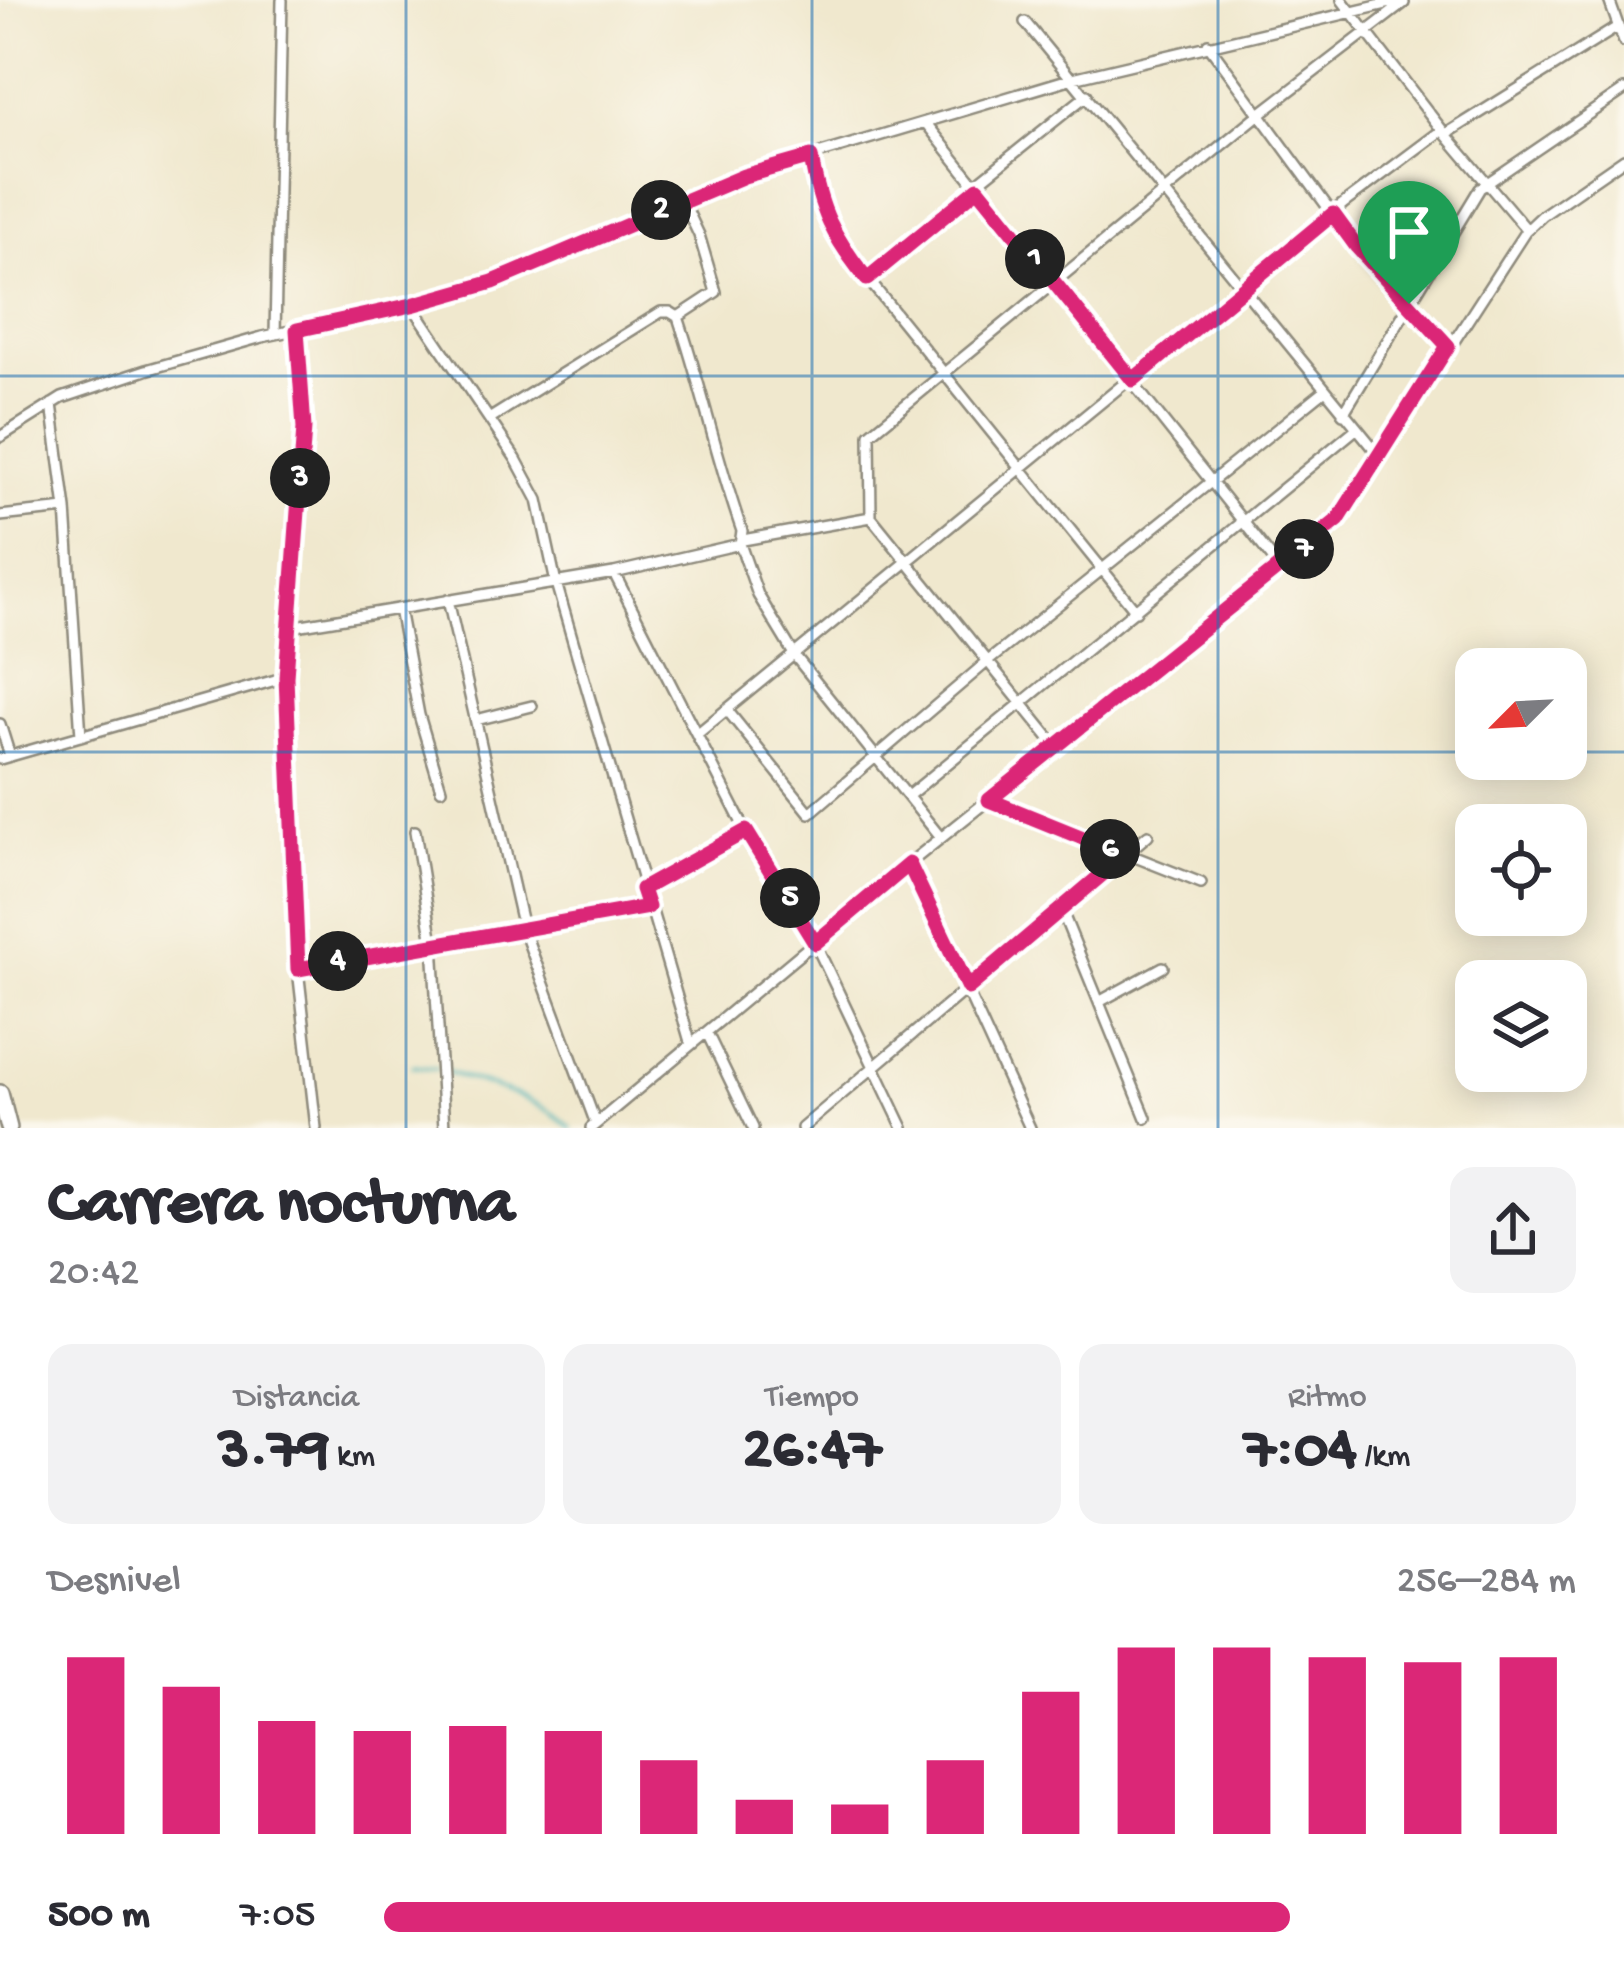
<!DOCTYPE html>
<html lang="es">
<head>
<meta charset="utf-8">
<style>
	body { margin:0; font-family:"Gochi Hand",sans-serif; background:#f2f2f3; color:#2b2b33; height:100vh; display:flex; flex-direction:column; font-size:45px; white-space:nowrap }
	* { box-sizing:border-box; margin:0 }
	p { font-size:39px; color:#7c7c81 }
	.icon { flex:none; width:66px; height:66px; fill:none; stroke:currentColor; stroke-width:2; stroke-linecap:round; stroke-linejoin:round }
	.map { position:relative; height:1128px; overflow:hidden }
	.details { display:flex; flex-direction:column; background:#fff; flex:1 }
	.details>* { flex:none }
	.needle { width:78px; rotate:246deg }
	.fabs { position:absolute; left:1455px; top:648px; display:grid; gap:24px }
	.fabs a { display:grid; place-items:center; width:132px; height:132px; border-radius:24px; background:#fff; box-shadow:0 6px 30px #0003; font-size:60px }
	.pin { position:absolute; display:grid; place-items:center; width:102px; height:102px; color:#fff; margin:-123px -51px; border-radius:50% 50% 50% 0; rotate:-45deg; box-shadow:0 0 12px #0007 }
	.pin .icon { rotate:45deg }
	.km { position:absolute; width:60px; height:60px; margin:-30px; border-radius:50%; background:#222; color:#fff; font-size:33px; line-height:60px; text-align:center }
	.round { display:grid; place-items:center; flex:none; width:126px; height:126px; border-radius:24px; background:#f2f2f3 }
	.overview { display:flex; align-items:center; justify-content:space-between; height:204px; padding:0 48px }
	h1 { font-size:66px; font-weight:700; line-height:90px }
	.stats { display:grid; grid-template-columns:repeat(3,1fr); gap:18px; height:204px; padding:12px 48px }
	.stats div { display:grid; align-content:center; border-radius:24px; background:#f2f2f3; text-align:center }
	.stats b { font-size:60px; font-weight:700 }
	.stats small { font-size:33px; font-weight:400 }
	.stats p { font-size:33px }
	.chart { height:336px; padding:24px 48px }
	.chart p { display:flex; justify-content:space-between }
	.chart svg { width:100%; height:216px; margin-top:12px; stroke:#db2777; stroke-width:6 }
	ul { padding:0 48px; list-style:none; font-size:39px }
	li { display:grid; grid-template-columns:192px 144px 1fr; align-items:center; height:90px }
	li i { height:30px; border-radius:15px; background:#db2777 }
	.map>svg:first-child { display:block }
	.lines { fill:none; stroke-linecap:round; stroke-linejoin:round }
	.stream { stroke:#46b6bc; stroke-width:3 }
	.street-casing { stroke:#8e8a7c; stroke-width:14 }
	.highway-casing { stroke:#8e8a7c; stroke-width:20 }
	.street { stroke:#fff; stroke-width:9 }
	.highway { stroke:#fff; stroke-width:15 }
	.route-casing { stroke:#fff; stroke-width:24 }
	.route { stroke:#db2777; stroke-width:15 }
	.grid { fill:none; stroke:#1f6fb2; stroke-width:3; stroke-opacity:0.55 }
</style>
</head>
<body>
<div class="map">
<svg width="1624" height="1128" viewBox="0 0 1624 1128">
	<rect width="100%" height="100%" fill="#fbf7ec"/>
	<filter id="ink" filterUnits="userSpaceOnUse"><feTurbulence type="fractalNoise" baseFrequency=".00833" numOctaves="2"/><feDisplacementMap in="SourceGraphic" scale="24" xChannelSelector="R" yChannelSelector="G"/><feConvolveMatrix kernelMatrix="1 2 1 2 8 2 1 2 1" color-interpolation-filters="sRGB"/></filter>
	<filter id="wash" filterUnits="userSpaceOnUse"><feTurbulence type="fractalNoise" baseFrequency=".004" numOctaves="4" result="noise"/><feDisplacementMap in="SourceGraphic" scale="48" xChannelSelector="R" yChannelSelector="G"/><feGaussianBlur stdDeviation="2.7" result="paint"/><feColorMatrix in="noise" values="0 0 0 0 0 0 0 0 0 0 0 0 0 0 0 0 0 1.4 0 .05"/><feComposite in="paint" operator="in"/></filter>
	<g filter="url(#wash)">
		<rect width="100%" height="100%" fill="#f0e8ce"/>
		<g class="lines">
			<!-- stream -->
			<path class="stream" d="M413 1066 436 1069
				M444 1071C486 1086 538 1096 571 1128"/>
		</g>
	</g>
	<g filter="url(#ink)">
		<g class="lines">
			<defs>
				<path id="street" d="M1342 0 1442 130 1527 230
					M1609 0 1624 42
					M1025 22 1380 456
					M1208 44 1357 247 1448 346
					M925 122 1280 568
					M1446 134 1619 26
					M811 157 817 191 837 241 1136 611
					M975 185 1087 95
					M867 279 978 188
					M412 305 516 459 538 500 556 583 691 1045
					M297 330 304 428 286 677 287 782 298 969 316 1128
					M275 334 282 0
					M52 404 66 509 81 736
					M1343 414 1480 188 1624 90
					M489 419 661 312H670L678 317
					M0 437 62 398 146 370 262 337 412 305 493 282 744 176 1073 78 1403 0
					M0 516 66 509
					M743 540 871 517
					M740 544 758 595 795 656 941 838
					M614 573 746 831 642 889
					M448 600 523 928 596 1124
					M399 609 419 715 441 789
					M290 627 614 573 740 544 742 531C717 460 702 388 678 317L716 292 699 235 683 201
					M727 710 810 813 987 662 1324 391
					M476 720 532 706
					M0 724 10 756
					M697 734 1343 204 1442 130
					M1057 747 871 517 870 434 1257 116 1404 3
					M0 759 286 677
					M908 796 1356 429
					M989 799 1201 883
					M415 831 433 943 444 1128
					M746 831 815 943 903 1128
					M909 864 1030 1128
					M1061 909 1146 1118
					M298 969 648 907
					M1099 1002 1163 967
					M707 1033 753 1128
					M591 1128 906 866 1338 520 1525 232 1543 215 1624 159
					M802 1128 1148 835"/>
				<path id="highway" d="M0 1093 9 1128"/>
			</defs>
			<!-- street casing -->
			<use href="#street" class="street-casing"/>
			<!-- highway casing -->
			<use href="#highway" class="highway-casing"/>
			<!-- street -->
			<use href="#street" class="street"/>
			<!-- highway -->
			<use href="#highway" class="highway"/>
		</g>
	</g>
	<g class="lines" filter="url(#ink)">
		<defs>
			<path id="route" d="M811 157C820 211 833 237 867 279L978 188 1133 380 1333 214 1357 247 1448 346 1338 520 989 800 1125 855 968 988 909 864 815 943 746 831 642 889 648 907 298 969 286 677 304 428 297 330 412 305 493 282 744 176Z"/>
		</defs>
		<!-- route casing -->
		<use href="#route" class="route-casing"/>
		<!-- route -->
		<use href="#route" class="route"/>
	</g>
	<!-- grid -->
	<path class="grid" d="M406 0V1128M812 0V1128M1218 0V1128M0 376H1624M0 752H1476M1566 752H1624"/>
</svg>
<div class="fabs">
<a><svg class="needle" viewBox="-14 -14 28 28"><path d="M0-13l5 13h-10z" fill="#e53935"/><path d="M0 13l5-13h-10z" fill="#7c7c81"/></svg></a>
<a><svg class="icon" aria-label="locate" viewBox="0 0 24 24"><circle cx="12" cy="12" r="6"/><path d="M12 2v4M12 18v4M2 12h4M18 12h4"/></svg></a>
<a><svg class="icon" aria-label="layers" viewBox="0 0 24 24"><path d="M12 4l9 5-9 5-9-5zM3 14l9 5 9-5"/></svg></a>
</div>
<div class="pin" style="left:1409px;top:304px;background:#1e9e55"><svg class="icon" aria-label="arrive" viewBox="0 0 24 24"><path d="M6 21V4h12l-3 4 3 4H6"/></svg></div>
<b class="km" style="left:1035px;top:259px">1</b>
<b class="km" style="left:661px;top:210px">2</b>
<b class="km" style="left:300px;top:478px">3</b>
<b class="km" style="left:338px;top:961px">4</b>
<b class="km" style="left:790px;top:898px">5</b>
<b class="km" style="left:1110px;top:849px">6</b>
<b class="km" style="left:1304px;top:549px">7</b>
</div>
<section class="details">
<div class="overview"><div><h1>Carrera nocturna</h1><p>20:42</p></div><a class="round"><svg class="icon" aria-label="share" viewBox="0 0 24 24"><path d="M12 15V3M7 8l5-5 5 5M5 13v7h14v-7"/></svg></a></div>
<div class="stats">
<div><p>Distancia</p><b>3.79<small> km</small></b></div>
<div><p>Tiempo</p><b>26:47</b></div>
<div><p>Ritmo</p><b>7:04<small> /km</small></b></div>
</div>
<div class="chart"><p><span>Desnivel</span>256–284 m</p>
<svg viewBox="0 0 160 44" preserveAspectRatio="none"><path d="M5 44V8M15 44V14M25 44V21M35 44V23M45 44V22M55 44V23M65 44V29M75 44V37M85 44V38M95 44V29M105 44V15M115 44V6M125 44V6M135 44V8M145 44V9M155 44V8"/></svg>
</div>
<ul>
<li><b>500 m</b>7:05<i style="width:76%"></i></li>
</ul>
</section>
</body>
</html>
